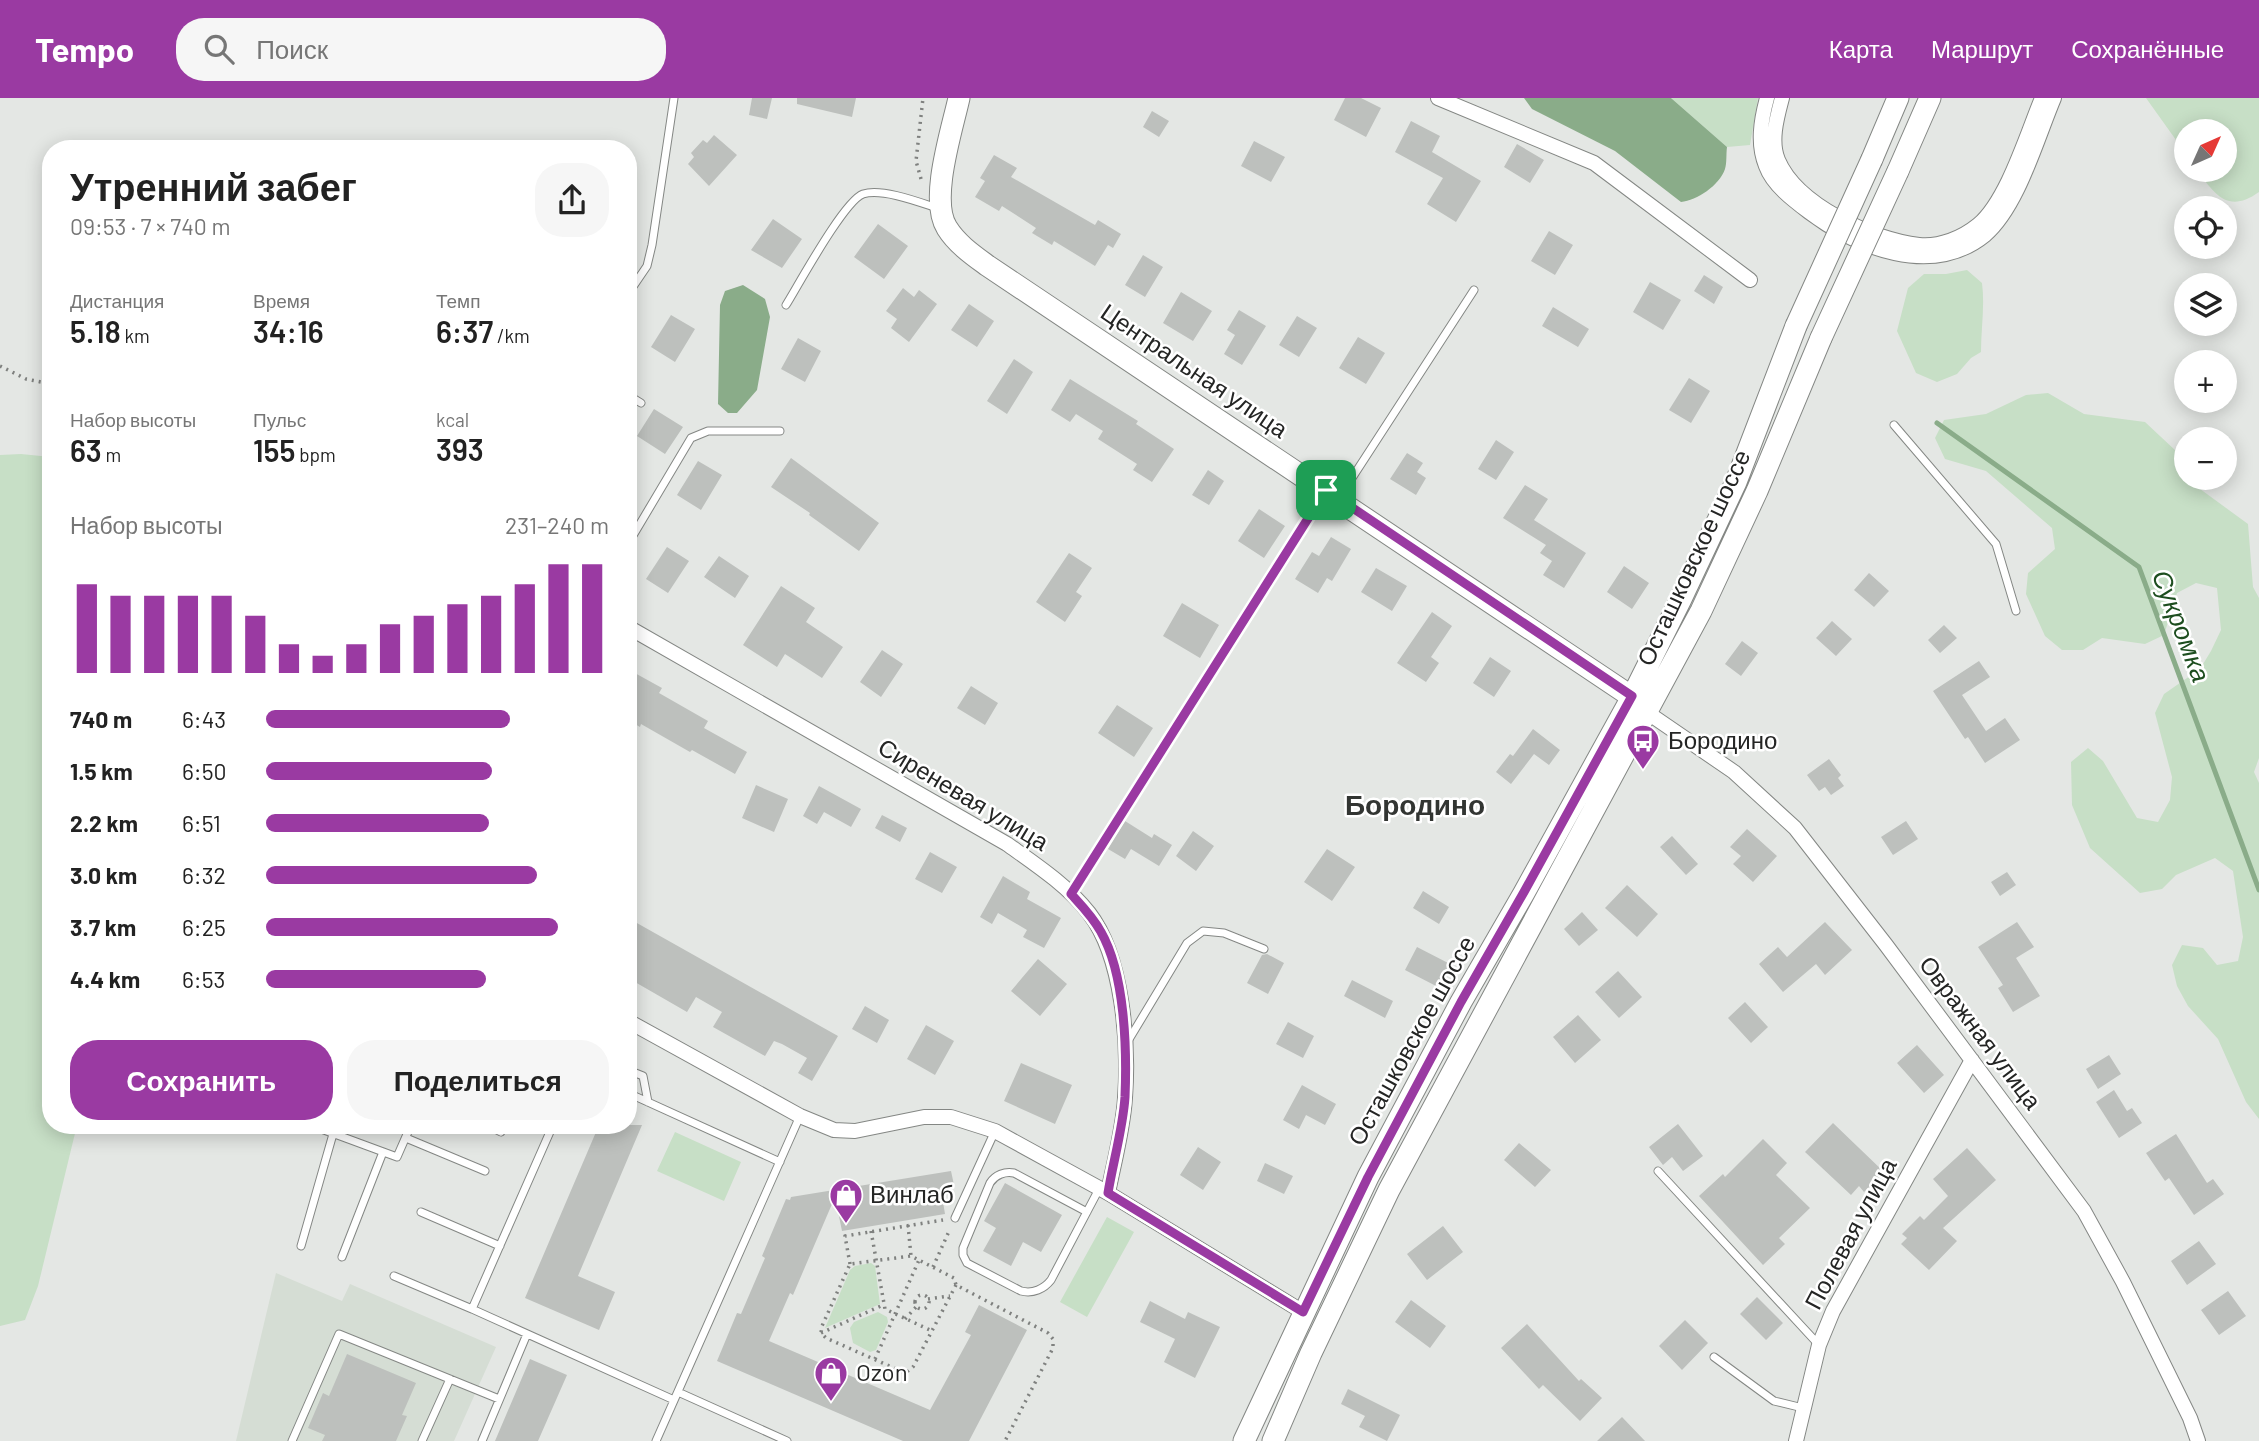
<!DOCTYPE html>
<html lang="ru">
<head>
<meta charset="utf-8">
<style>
	body { margin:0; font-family:Barlow,sans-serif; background:#f6f6f6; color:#222; height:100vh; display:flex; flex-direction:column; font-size:26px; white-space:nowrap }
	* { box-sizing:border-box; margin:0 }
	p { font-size:23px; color:#767676 }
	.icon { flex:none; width:38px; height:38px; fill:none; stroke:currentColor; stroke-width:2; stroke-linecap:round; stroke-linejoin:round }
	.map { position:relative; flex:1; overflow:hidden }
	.sheet { position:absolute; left:42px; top:42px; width:595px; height:994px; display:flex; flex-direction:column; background:#fff; border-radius:28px; box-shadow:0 4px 18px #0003 }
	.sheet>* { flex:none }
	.needle { width:46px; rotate:45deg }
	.controls { position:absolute; left:2174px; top:21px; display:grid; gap:14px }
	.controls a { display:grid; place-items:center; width:63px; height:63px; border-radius:50%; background:#fff; box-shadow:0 4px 18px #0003; font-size:35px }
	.pin { position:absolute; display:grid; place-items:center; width:60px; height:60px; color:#fff; margin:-30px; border-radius:14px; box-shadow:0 4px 10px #0006 }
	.round { display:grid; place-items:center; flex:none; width:74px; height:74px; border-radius:28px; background:#f6f6f6 }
	.headline { display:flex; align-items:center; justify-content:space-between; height:119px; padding:0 28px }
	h1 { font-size:38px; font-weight:600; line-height:52px }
	.metrics { display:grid; grid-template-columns:repeat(3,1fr); gap:10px; height:119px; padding:7px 28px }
	.metrics div { display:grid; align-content:center }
	.metrics b { font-size:30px; font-weight:600 }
	.metrics small { font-size:19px; font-weight:400 }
	.metrics p { font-size:19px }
	.chart { height:196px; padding:14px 28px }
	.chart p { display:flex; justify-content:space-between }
	.chart svg { width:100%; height:126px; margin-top:7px; stroke:#9a3aa2; stroke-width:6 }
	.button { display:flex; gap:14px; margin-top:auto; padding:14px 28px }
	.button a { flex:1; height:80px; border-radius:28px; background:#9a3aa2; color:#fff; font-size:28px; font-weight:600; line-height:80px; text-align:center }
	.button a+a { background:#f6f6f6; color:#222 }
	ul { padding:0 28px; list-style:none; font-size:23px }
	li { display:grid; grid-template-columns:112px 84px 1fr; align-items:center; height:52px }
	li i { height:18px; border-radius:9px; background:#9a3aa2 }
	header { display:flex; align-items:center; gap:42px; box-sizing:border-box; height:98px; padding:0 35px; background:#9a3aa2; color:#fff }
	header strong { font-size:33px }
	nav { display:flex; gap:38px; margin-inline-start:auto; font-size:24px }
	.search { width:490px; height:63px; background:#f6f6f6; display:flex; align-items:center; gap:18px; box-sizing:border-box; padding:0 24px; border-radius:28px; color:#767676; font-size:26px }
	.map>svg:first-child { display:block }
	.built { fill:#d5ddd4 }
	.green { fill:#c7dfc6 }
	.water { fill:#8aac89 }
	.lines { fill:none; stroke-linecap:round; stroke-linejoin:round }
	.stream { stroke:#8aac89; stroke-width:5 }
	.building { fill:#bdc0bd }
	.lane-casing { stroke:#848784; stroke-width:9 }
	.street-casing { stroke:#848784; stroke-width:16 }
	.secondary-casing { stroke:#848784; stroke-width:23 }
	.path { stroke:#7f817f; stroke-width:3.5; stroke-dasharray:2 5; stroke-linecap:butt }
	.lane { stroke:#fff; stroke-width:7 }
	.street { stroke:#fff; stroke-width:14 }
	.secondary { stroke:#fff; stroke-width:21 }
	.secondary-bridge-casing { stroke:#848784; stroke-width:23; stroke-linecap:butt }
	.secondary-bridge { stroke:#fff; stroke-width:21 }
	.route-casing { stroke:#fff; stroke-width:14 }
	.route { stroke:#9a3aa2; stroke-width:9 }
	.labels { text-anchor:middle; stroke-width:5; stroke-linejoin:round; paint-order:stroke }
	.street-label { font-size:24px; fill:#242524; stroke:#fff }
	.poi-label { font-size:24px; fill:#242524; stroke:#fff; text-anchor:start }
	.water-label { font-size:26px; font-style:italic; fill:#1d4e1f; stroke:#fff }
	.quarter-label { font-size:28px; font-weight:bold; fill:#323532; stroke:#fff }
</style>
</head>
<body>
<header>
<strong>Tempo</strong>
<div class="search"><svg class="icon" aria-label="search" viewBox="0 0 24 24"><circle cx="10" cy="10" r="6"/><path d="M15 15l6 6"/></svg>Поиск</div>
<nav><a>Карта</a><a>Маршрут</a><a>Сохранённые</a></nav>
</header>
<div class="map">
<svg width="2259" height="1343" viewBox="0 0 2259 1343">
	<rect width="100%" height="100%" fill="#e4e7e4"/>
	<!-- built -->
	<path class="built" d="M276 1175 342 1203 350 1186 496 1249 454 1343H236Z"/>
	<!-- green -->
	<path class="green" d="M1671 0H1758L1750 47 1727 49Z
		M2146 0H2259V94C2228 116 2215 97 2197 72H2224V33H2186V56Z
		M1967 172 1982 185C1985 208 1981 231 1981 254L1971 260 1957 276 1937 284 1916 275 1897 233 1908 190 1924 176H1946Z
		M2048 295 2084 316 2145 324 2176 353 2186 370V380H2191L2196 388 2248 426 2253 489 2259 500V660L2254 674 2259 685V1021L2246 1004 2218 941 2188 908 2177 888 2172 867 2182 847 2203 850 2217 867 2238 863 2243 839 2233 773 2215 760 2176 777 2162 791 2140 795 2090 750 2072 707 2071 664 2088 650 2103 663 2137 720 2158 724 2170 702 2172 679 2155 615 2164 596 2200 571 2211 553 2221 532 2217 490 2196 485 2177 495 2164 537 2145 546 2102 540 2083 552H2062L2045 538 2026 496 2028 475 2055 451 2052 430 1986 373 1945 361 1935 340 1944 322 1986 316 2026 297Z
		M21 356 51 359V1027H77L38 1188 25 1222 0 1228V357Z
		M675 1034 741 1064 724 1103 657 1073Z
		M1107 1119 1134 1134 1087 1219 1060 1204Z
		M871 1165 875 1168 880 1206 825 1230 850 1172 855 1168Z
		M878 1214 887 1219 888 1224 876 1252 870 1254 853 1245 850 1230 854 1224Z"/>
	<!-- water -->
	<path class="water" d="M1524 0H1671L1727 49C1726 56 1727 65 1725 71 1719 88 1697 102 1681 104L1615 53 1532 11Z
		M743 187 765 201 770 219 757 292 737 315H728L718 306 720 207 725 193Z"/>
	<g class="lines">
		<!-- stream -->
		<path class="stream" d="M1937 325 2139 469 2259 792"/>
	</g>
	<!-- building -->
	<path class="building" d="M752 0H772L767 21 749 17Z
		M797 0H856L852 19 797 6Z
		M1345 0H1361L1381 10 1366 39 1334 22Z
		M1152 13 1169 23 1159 39 1143 29Z
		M1411 23 1440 38 1432 54 1481 83 1456 124 1427 106 1443 80 1395 54Z
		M714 37 737 57 709 88 688 66 694 59 691 55 703 42 707 45Z
		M1254 43 1285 59 1271 84 1241 68Z
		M1517 46 1544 62 1530 85 1504 69Z
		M994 57 1017 70 1011 79 1095 127 1098 122 1121 136 1113 150 1108 147 1095 168 1054 143 1052 147 1032 135 1036 130 1002 108 999 113 975 99 985 83 980 80Z
		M773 121 802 141 782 170 751 152Z
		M878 126 908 148 884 181 854 159Z
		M1549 133 1573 147 1555 177 1531 163Z
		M1143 157 1163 169 1145 199 1125 187Z
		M1704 177 1723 189 1714 206 1694 193Z
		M1650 184 1681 202 1663 232 1633 214Z
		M903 190 914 199 919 192 937 206 909 244 891 230 897 221 886 213Z
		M1181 194 1212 213 1193 243 1163 225Z
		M969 206 994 223 977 249 951 232Z
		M1553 209 1589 231 1578 249 1542 228Z
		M1239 212 1266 228 1242 267 1224 256 1235 237 1227 232Z
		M671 217 695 231 675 264 651 249Z
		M1297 218 1317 230 1299 259 1279 247Z
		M1358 239 1385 255 1366 286 1339 270Z
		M798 240 821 253 805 284 781 271Z
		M1014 261 1033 274 1007 316 987 303Z
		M1689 280 1710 293 1691 325 1669 312Z
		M1070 281 1138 323 1136 326 1174 351 1152 384 1133 372 1137 366 1098 341 1103 333 1076 316 1070 324 1051 312Z
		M654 311 683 329 665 356 637 338Z
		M1496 342 1514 354 1496 382 1478 371Z
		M1407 355 1423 365 1417 374 1426 380 1416 397 1390 381Z
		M791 360 879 425 859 453 809 417 810 415 771 389Z
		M698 363 722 377 701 412 677 397Z
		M1208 372 1224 383 1209 407 1192 397Z
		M1525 387 1548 401 1534 422 1586 455 1564 490 1543 477 1552 463 1540 455 1546 447 1503 420Z
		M1259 411 1285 428 1264 460 1238 443Z
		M1331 439 1351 451 1332 483 1327 480 1318 495 1295 481 1312 454 1319 458Z
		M667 449 689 463 668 495 646 481Z
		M1069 455 1092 470 1076 494 1082 498 1065 524 1036 504Z
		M719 458 749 478 735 500 704 479Z
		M1624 468 1649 485 1632 511 1607 494Z
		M1376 470 1407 488 1392 513 1361 494Z
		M1869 475 1889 493 1874 509 1854 492Z
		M781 488 815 510 806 524 843 549 822 580 785 556 777 569 743 547Z
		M1182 505 1219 527 1200 560 1163 538Z
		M1432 514 1452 528 1431 559 1439 565 1426 584 1397 565Z
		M1832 523 1852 541 1836 558 1816 540Z
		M1944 527 1957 540 1940 555 1928 542Z
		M1742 543 1758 555 1741 578 1725 566Z
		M882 552 903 566 881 599 860 584Z
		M1490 559 1511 573 1494 599 1473 585Z
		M1979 563 1990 579 1962 597 1986 633 2005 620 2020 642 1985 665 1968 639 1965 641 1933 593Z
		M633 574 662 590 659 595 708 623 704 630 747 654 735 676 692 652 690 654 641 626 640 629 628 622V583Z
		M971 588 998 605 985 627 957 610Z
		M1117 607 1153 630 1134 659 1098 635Z
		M1533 631 1560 652 1549 667 1534 656 1511 686 1496 674 1510 656 1513 658Z
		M1829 661 1841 677 1838 680 1844 688 1831 697 1825 689 1819 693 1807 677Z
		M756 687 788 701 774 734 742 720Z
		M819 688 861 711 851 729 824 714 817 726 803 718Z
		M882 717 907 730 900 744 875 730Z
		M1125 723 1152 740 1154 736 1172 747 1159 768 1131 751 1125 761 1108 751Z
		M1906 723 1918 741 1893 757 1881 739Z
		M1747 731 1777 758 1753 784 1733 766 1741 758 1730 749Z
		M1193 733 1214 748 1196 773 1176 758Z
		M1672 738 1698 766 1686 777 1660 749Z
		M1327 751 1355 769 1332 803 1304 784Z
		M930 754 957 769 942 795 915 781Z
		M2007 774 2016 787 2000 798 1991 784Z
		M1003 778 1030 794 1027 801 1061 820 1044 850 1023 839 1027 832 998 815 992 826 980 819Z
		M1627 787 1658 816 1637 839 1605 810Z
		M1423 793 1449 809 1439 826 1413 810Z
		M1582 814 1598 832 1579 848 1564 831Z
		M628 820 838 938 812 983 798 975 807 960 782 946 774 943 765 958 713 929 722 914 696 899 687 914 628 880Z
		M1825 824 1852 852 1825 877 1816 866 1783 894 1759 866 1778 849 1787 859Z
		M2017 824 2034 849 2016 860 2040 898 2013 914 1998 890 2003 887 1978 849Z
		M1417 849 1450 866 1438 889 1405 872Z
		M1267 856 1284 865 1268 896 1247 885 1262 857Z
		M1038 861 1067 886 1040 918 1011 893Z
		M1618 873 1642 899 1619 920 1595 894Z
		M1352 882 1393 903 1385 920 1344 898Z
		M1745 904 1768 929 1751 945 1728 920Z
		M865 908 889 922 877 945 852 931Z
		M1578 917 1601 942 1575 965 1553 939Z
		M1288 924 1314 938 1303 960 1276 946Z
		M926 927 954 943 935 977 907 961Z
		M1917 947 1944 977 1924 995 1897 965Z
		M2109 957 2121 976 2098 991 2086 971Z
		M1021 965 1072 987 1055 1026 1004 1003Z
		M1302 987 1336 1006 1325 1027 1306 1017 1299 1031 1283 1022Z
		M2114 992 2127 1013 2132 1010 2142 1025 2119 1040 2096 1004Z
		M1833 1025 1884 1074 1864 1094 1859 1088 1851 1097 1805 1054Z
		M1678 1026 1703 1058 1683 1073 1672 1059 1663 1067 1649 1049Z
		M599 1027H642L578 1178 615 1194 599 1232 525 1200Z
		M2176 1036 2207 1085 2213 1081 2224 1096 2194 1117 2169 1080 2165 1083 2146 1055Z
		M1763 1041 1787 1065 1776 1077 1810 1110 1779 1140 1785 1146 1763 1167 1699 1098 1723 1076 1725 1079Z
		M1519 1045 1551 1072 1535 1089 1504 1062Z
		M1198 1049 1221 1064 1203 1092 1180 1077Z
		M1967 1050 1996 1082 1943 1130 1957 1143 1929 1172 1901 1146 1907 1140 1902 1136 1920 1118 1924 1122 1948 1098 1933 1081Z
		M1265 1065 1293 1078 1284 1096 1257 1083Z
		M951 1073 954 1087 950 1088 951 1096 942 1098 945 1116 842 1133 835 1099 793 1197 790 1195 769 1243 930 1312 971 1237 965 1234 979 1207 1027 1232 969 1343H903L717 1263 737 1215 741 1216 765 1160 762 1158 786 1101 790 1102 791 1099Z
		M1005 1085 1062 1117 1041 1154 1023 1144 1011 1168 983 1153 996 1130 984 1123Z
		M1443 1128 1463 1154 1427 1182 1407 1156Z
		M2199 1143 2216 1166 2187 1187 2171 1163Z
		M2228 1193 2246 1218 2219 1237 2201 1212Z
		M1757 1199 1783 1225 1766 1242 1740 1216Z
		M1411 1202 1446 1228 1430 1250 1395 1224Z
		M1150 1203 1185 1221 1188 1214 1220 1229 1195 1280 1164 1264 1175 1241 1140 1224Z
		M1685 1222 1708 1245 1682 1272 1659 1248Z
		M1527 1226 1579 1283 1581 1281 1602 1300 1580 1323 1543 1287 1539 1291 1501 1250Z
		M347 1256 416 1285 402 1317 407 1318 396 1343H322L325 1337 308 1330 323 1295 329 1298Z
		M530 1261 567 1277 538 1343H495Z
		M1348 1291 1400 1317 1387 1343 1359 1329 1365 1318 1341 1306Z
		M1622 1319 1645 1343H1597Z"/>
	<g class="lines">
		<defs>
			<path id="lane" d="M628 196 647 168 652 147 674 0
				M786 207C799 186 844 103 863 96 882 90 919 104 937 110
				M628 297 641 305
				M1894 327 1996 446 2016 513
				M1339 400 1474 192
				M628 446 691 340 708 333H780
				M1128 943 1187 845 1203 833 1224 835 1264 851
				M628 972 643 978 648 1004
				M628 995 780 1064
				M487 1027 501 1034
				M553 1027 472 1211 674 1302
				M313 1028 397 1059 411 1027
				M406 1040 485 1073
				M1658 1073 1819 1247
				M421 1114 500 1148
				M1087 1114 1014 1075C1005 1073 995 1077 990 1085L963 1150V1157L967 1165 1021 1193C1033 1196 1044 1191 1051 1182L1099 1091
				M955 1120 995 1033
				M301 1148 333 1036
				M342 1159 383 1054
				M394 1178 472 1211
				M1714 1259 1774 1303 1803 1310
				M678 1294 787 1343
				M292 1343 339 1236 499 1301
				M422 1343 450 1281
				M482 1343 527 1236
				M656 1343 800 1018"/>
			<path id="street" d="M1438 0 1594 65 1750 182
				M1767 0C1761 22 1757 46 1766 68 1773 87 1793 102 1809 114 1857 150 1932 180 1985 137 2018 109 2037 40 2054 0
				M1782 0C1777 19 1770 43 1778 62 1797 107 1873 142 1919 147 1940 149 1962 140 1978 127 2007 103 2027 36 2042 0
				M628 529 1007 746C1035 766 1067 787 1089 815 1123 859 1129 946 1125 1000 1123 1032 1114 1064 1108 1095
				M1648 615 1734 674 1795 730 1886 847 2084 1113 2123 1184 2190 1320 2198 1343
				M628 923 800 1018 834 1032 855 1033 924 1019H951L995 1033 1108 1095 1303 1214
				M1796 1343 1819 1247 1833 1213 1972 962"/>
			<path id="secondary" d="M959 0C952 32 929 102 947 130 957 146 973 157 988 168L1632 599
				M1872 61 1898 0
				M1898 73 1930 0
				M1244 1343 1368 1079 1461 904 1524 795 1632 599 1681 501 1736 384 1796 228
				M1273 1343 1311 1255 1389 1092 1701 513 1757 393 1821 240"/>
		</defs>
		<!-- lane casing -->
		<use href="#lane" class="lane-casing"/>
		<!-- street casing -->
		<use href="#street" class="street-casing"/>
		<!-- secondary casing -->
		<use href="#secondary" class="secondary-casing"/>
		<!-- path -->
		<path class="path" d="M921 81 916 63 923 0
			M0 268 26 281 51 286
			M1080 781 1315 409
			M908 1127 911 1158
			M871 1133 885 1211 932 1233
			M850 1166 845 1138 943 1122
			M933 1169 950 1131
			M956 1187 913 1269 908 1273 903 1274 826 1240 821 1235 822 1228 850 1166 911 1158 954 1180 956 1187 1048 1235 1053 1241V1250L1005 1343
			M915 1204a7 7 0 1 1 14 0a7 7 0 1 1-14 0Z
			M928 1201 950 1198
			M905 1221 917 1208
			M821 1235 883 1207
			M875 1261 919 1162"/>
		<!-- lane -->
		<use href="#lane" class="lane"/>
		<!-- street -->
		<use href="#street" class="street"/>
		<!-- secondary -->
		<use href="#secondary" class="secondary"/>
		<defs>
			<path id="secondary-bridge" d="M1796 228 1872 61
				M1821 240 1898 73"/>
		</defs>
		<!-- secondary-bridge casing -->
		<use href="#secondary-bridge" class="secondary-bridge-casing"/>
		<!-- secondary-bridge -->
		<use href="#secondary-bridge" class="secondary-bridge"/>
	</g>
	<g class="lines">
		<defs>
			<path id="route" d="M1326 392 1632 598 1524 794 1461 904 1368 1079 1303 1214 1108 1095C1113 1064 1123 1030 1125 999 1127 951 1125 876 1101 834 1093 819 1082 808 1071 796Z"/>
		</defs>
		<!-- route casing -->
		<use href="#route" class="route-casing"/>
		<!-- route -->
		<use href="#route" class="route"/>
	</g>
	<!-- icons -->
	<defs>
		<symbol id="bus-pin" viewBox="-11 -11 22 30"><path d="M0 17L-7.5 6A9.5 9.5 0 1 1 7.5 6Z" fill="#9a3aa2" stroke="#fff"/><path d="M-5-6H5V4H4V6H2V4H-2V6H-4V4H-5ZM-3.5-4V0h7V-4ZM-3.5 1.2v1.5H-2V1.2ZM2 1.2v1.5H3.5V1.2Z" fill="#fff"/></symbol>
		<symbol id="shop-pin" viewBox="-11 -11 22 30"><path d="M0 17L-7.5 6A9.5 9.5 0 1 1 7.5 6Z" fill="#9a3aa2" stroke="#fff"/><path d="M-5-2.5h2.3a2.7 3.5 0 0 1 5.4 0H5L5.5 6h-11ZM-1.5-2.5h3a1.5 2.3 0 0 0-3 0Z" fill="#fff"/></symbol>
	</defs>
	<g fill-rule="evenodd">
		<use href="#bus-pin" x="1624" y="624" width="38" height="52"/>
		<use href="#shop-pin" x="827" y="1078" width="38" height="52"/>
		<use href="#shop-pin" x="812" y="1256" width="38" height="52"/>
	</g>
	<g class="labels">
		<!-- street labels -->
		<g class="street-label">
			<text transform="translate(1194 273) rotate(34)" y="8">Центральная улица</text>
			<text transform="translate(1694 460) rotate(-65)" y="8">Осташковское шоссе</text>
			<text transform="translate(963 697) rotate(31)" y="8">Сиреневая улица</text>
			<text transform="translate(1980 935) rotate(53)" y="8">Овражная улица</text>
			<text transform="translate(1412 943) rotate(-61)" y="8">Осташковское шоссе</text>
			<text transform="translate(1851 1136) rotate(-62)" y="8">Полевая улица</text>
		</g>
		<!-- poi labels -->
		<g class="poi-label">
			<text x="1668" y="651">Бородино</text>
			<text x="870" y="1105">Винлаб</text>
			<text x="856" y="1283">Ozon</text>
		</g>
		<!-- water labels -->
		<g class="water-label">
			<text transform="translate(2181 528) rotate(69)" y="9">Сукромка</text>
		</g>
		<!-- quarter labels -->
		<g class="quarter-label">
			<text x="1415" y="717">Бородино</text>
		</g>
	</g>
</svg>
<div class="controls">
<a><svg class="needle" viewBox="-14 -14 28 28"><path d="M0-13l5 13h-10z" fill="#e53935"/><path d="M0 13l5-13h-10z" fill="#767676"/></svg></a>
<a><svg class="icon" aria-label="locate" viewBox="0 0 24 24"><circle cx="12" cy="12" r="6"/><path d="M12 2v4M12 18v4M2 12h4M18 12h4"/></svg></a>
<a><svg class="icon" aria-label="layers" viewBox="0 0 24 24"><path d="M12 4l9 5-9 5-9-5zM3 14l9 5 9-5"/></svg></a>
<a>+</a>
<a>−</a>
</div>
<div class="pin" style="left:1326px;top:392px;background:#1e9e55"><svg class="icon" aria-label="arrive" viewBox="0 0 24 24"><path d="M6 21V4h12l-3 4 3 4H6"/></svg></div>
<section class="sheet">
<div class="headline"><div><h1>Утренний забег</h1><p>09:53 · 7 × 740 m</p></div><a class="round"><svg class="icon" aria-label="share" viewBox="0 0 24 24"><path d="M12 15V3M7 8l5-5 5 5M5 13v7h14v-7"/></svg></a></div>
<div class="metrics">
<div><p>Дистанция</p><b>5.18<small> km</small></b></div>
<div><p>Время</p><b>34:16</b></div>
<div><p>Темп</p><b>6:37<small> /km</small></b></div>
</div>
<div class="metrics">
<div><p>Набор высоты</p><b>63<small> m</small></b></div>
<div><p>Пульс</p><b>155<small> bpm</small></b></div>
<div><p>kcal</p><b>393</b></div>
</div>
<div class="chart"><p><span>Набор высоты</span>231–240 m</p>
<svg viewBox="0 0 160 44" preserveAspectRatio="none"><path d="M5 44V13M15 44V17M25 44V17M35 44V17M45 44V17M55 44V24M65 44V34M75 44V38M85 44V34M95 44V27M105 44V24M115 44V20M125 44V17M135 44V13M145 44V6M155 44V6"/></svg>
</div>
<ul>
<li><b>740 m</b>6:43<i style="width:71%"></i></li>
<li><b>1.5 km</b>6:50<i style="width:66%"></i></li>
<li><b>2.2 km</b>6:51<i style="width:65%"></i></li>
<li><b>3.0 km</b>6:32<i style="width:79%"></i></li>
<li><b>3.7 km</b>6:25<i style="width:85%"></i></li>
<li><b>4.4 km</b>6:53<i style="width:64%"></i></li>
</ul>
<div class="button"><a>Сохранить</a><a>Поделиться</a></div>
</section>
</div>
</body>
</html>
